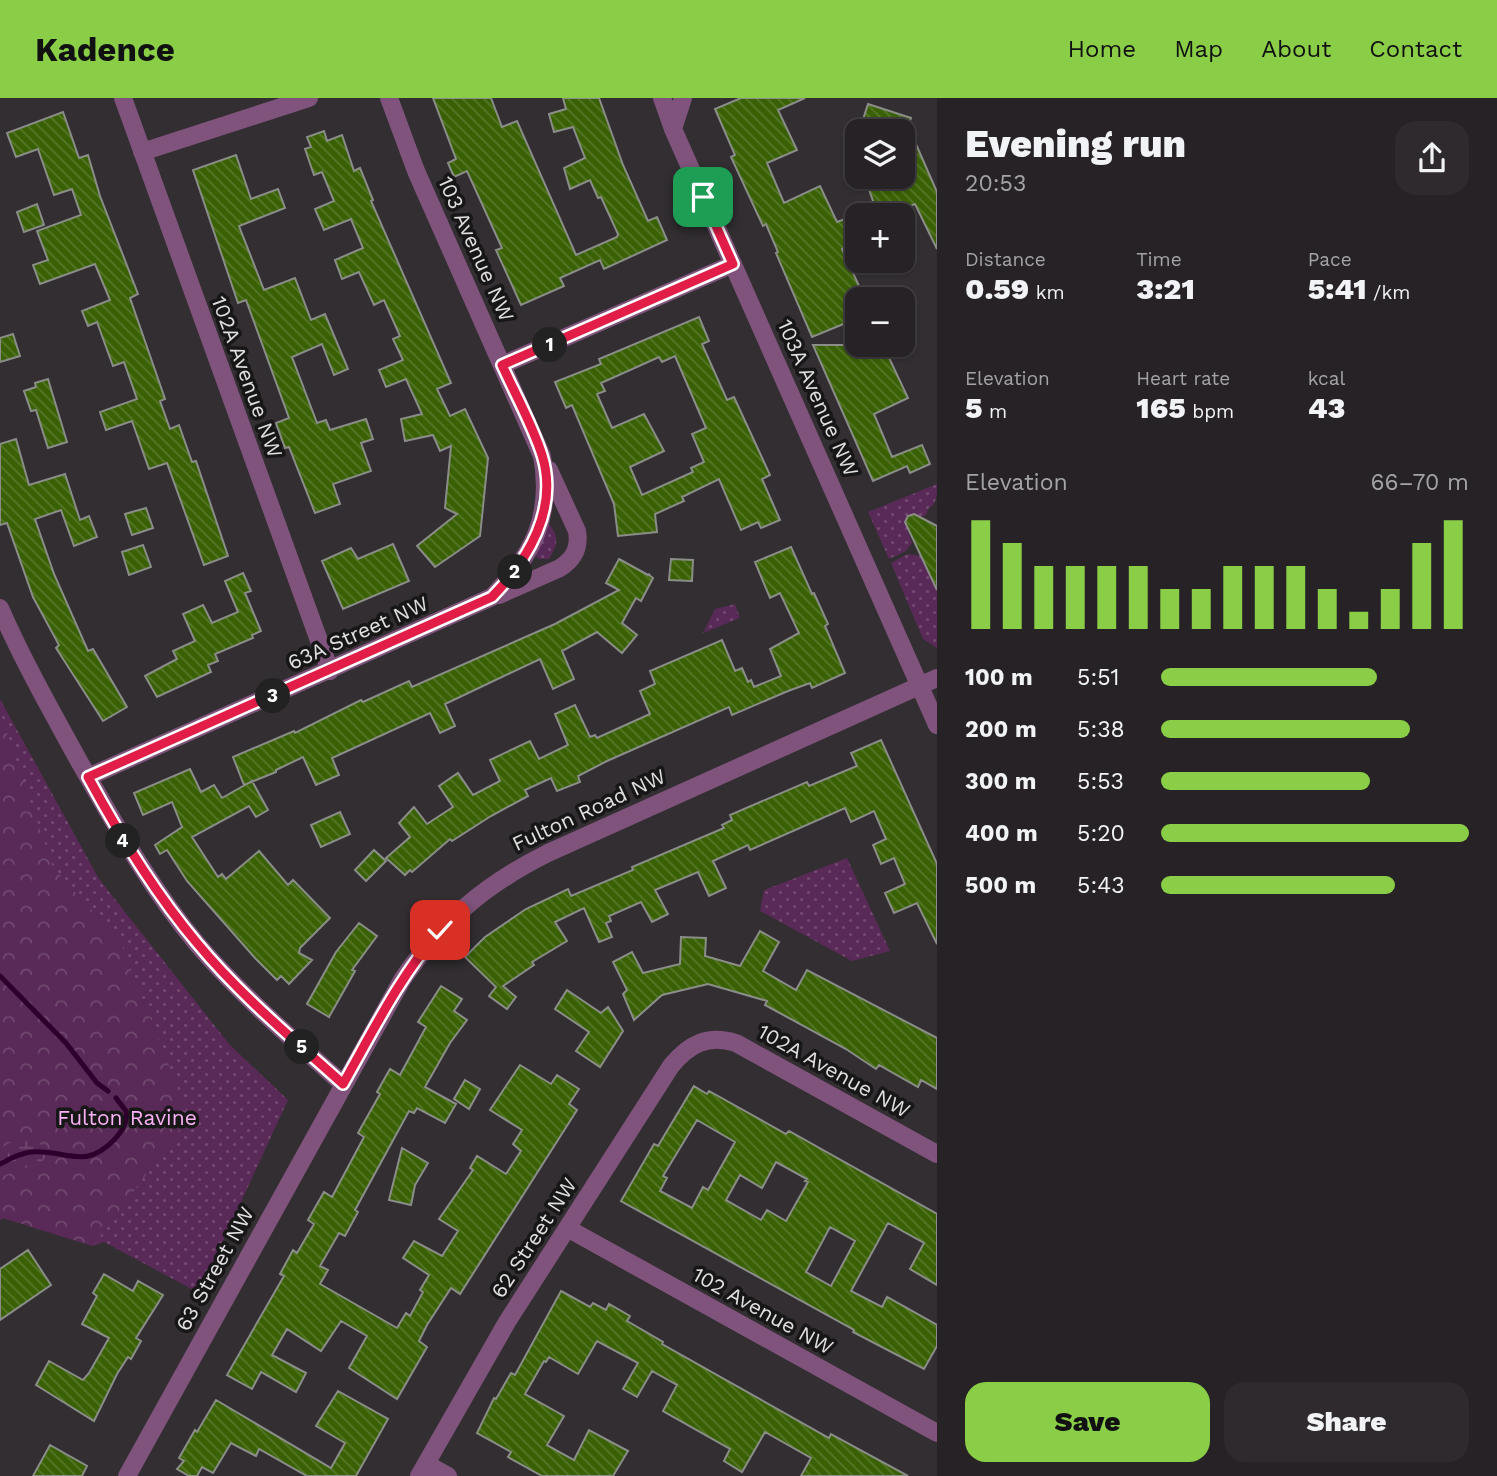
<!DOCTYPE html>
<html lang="en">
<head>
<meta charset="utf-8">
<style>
	body { margin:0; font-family:"Work Sans",sans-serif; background:#2e2a2d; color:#f1f3f6; height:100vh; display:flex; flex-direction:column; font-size:26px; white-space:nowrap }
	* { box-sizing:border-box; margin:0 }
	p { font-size:23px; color:#a4a4a7 }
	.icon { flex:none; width:38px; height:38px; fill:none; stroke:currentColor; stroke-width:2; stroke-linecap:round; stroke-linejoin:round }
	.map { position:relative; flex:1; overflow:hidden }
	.details { display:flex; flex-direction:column; background:#262225; width:560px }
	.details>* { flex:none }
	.fabs { position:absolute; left:845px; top:21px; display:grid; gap:14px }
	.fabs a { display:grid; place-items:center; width:70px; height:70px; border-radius:14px; background:#262225; box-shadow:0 2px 5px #0004,0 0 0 2px #423f42; font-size:35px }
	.pin { position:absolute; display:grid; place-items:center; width:60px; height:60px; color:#fff; margin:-30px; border-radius:14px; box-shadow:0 4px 10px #0006 }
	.km { position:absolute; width:35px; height:35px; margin:-18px; border-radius:50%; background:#222; color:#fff; font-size:19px; line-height:35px; text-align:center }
	.round { display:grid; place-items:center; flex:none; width:74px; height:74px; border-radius:21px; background:#2e2a2d }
	.headline { display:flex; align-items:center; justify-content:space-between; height:119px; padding:0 28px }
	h1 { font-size:38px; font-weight:800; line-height:52px }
	.metrics { display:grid; grid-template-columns:repeat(3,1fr); gap:10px; height:119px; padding:7px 28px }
	.metrics div { display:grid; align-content:center }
	.metrics b { font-size:30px; font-weight:800 }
	.metrics small { font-size:19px; font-weight:400 }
	.metrics p { font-size:19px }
	.chart { height:196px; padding:14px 28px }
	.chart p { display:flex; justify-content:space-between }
	.chart svg { width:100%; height:126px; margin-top:7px; stroke:#8ace47; stroke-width:6 }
	.button { display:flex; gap:14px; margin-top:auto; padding:14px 28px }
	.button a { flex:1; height:80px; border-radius:21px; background:#8ace47; color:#111; font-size:28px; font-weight:800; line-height:80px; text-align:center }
	.button a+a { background:#2e2a2d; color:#f1f3f6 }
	ul { padding:0 28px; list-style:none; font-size:23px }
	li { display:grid; grid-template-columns:112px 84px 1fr; align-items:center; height:52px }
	li i { height:18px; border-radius:9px; background:#8ace47 }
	header { display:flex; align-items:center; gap:42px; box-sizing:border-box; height:98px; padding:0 35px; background:#8ace47; color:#111 }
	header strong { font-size:33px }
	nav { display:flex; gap:38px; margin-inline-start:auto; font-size:24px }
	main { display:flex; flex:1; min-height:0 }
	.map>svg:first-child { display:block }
	.green { fill:url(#green-dots) }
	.forest { fill:url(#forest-crowns) }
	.wetland { fill:url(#wetland-marsh) }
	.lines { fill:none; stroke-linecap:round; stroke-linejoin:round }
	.stream { stroke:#2d002c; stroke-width:5 }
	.building { fill:url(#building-back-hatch); stroke:#8a8d88; stroke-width:2; fill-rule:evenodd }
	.minor { stroke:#7f537c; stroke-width:18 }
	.route-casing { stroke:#fff; stroke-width:14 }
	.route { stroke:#e11d48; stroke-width:9 }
	.labels { text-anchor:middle; stroke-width:7; stroke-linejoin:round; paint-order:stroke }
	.street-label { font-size:21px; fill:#e3e0e2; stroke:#181718 }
	.park-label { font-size:21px; fill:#fbb2f6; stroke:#181718 }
</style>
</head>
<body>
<header>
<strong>Kadence</strong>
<nav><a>Home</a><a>Map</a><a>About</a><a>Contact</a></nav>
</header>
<main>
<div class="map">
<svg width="937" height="1378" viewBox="0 0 937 1378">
	<defs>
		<pattern id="green-dots" width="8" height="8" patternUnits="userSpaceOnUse" patternTransform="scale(1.75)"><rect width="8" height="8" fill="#592a57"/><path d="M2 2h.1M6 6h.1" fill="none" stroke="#71496f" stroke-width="1.8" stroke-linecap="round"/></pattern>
		<pattern id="forest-crowns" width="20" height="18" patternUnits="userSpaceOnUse" patternTransform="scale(1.75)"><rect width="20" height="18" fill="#592a57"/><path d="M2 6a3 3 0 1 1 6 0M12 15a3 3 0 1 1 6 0" fill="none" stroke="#71496f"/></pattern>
		<pattern id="wetland-marsh" width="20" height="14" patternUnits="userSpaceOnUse" patternTransform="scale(1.75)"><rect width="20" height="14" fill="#592a57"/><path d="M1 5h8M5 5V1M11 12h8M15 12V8" fill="none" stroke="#71496f"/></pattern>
		<pattern id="building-back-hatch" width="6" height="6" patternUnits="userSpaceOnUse" patternTransform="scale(1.75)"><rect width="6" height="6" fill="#396104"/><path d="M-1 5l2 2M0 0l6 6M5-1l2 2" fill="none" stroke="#567728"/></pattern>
	</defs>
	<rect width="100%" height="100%" fill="#322e31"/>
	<!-- green -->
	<path class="green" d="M937 386C937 398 937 406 928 411L926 417 920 419 914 416 908 418 905 424 912 445 906 453 889 461 868 414Z
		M546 427H550C560 441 557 447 549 461H538L535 455Z
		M907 456 922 458 937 490V550L923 541 891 465Z
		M735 506 740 520 703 535 715 511Z
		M0 601 99 781 229 946 288 1002 199 1195 104 1144 93 1148 3 1120 0 1122Z
		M847 760 890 853 852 863 760 813 764 792Z"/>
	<!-- forest -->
	<path class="forest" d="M0 615 53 769 121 845 189 1019 93 1148 3 1120 0 1122V994L4 987 0 983Z"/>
	<!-- wetland -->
	<path class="wetland" d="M31 1040C40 1045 45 1049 46 1059L42 1064 0 1079V1050L17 1041Z"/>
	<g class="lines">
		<!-- stream -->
		<path class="stream" d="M0 878 66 945 97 985 108 993
			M0 1066C9 1061 21 1055 31 1054 66 1051 84 1073 114 1042 122 1033 128 1025 126 1013L116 1000"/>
	</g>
	<!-- building -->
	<path class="building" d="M433 0H491L502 29 517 23 576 157 617 139 618 136 601 99 598 100 590 82 570 91 564 70 585 60 573 29 554 34 549 16 566 11 563 0H599L623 67 648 123 657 119 667 142 604 171 600 162 560 180 564 188 521 207 496 152 502 150 467 73 454 79 448 65 456 61Z
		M741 0H805L778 12 797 52 767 65 784 105 820 88 837 124 845 121 855 145 842 151 865 201H858V220L812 239 776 155 778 154 766 126 763 128 731 59 735 57 715 11Z
		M868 6 911 20 908 28 937 94V151L915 106 888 117H878L866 83 877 79H903V33H875L861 28Z
		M63 14 79 60 88 57 100 98 138 196 130 200 165 301 160 303 170 331 179 327 192 364 196 363 228 458 204 467 167 365 149 371 132 323 106 332 100 314 137 301 124 264 113 268 97 224 88 228 82 213 110 202 95 166 40 186 33 167 48 162 37 133 81 117 72 91 54 97 38 51 16 59 7 35Z
		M324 33 327 43 342 37 354 73 360 70 373 102 371 103 451 285 437 291 450 318 465 311 488 360 480 438 435 469 417 448 457 416 445 410 451 348 440 353 433 337 405 343 401 321 422 316 406 281 386 289 379 272 403 262 393 241 400 238 384 202 374 207 359 174 342 181 335 162 363 150 351 121 324 132 315 111 334 103 322 74 314 77 305 51 311 49 307 39Z
		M236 57 251 101 278 91 285 110 239 128 264 192 295 180 311 222 325 216 348 271 334 277 322 246 292 259 317 325 326 322 330 332 366 321 373 341 361 345 371 373 333 386 340 406 315 415 289 349 285 350 276 325 289 320 246 202 238 205 193 72Z
		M37 106 44 127 24 134 17 114Z
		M699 219 709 243 702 246 727 302 734 299 770 377 762 381 780 422 761 430 758 424 741 432 719 381 682 399 684 403 655 416 657 434 618 438 614 406 572 307 566 310 555 284 601 266 599 261ZM675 258 706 330 692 336 704 364 691 370 693 374 642 397 630 369 664 353 644 316 612 330 597 296 605 293 601 285 659 259 662 264Z
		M13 236 20 258 0 264V240Z
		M813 247H883L908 300 874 316 892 359 922 347 930 366 910 375 907 368 873 383Z
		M48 281 67 344 48 350 36 312 31 313 24 293 36 289 35 285Z
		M16 341 29 387 65 376 80 422 89 418 97 439 74 448 61 412 35 421 54 476 88 553 93 551 127 609 103 623 56 550 59 547 33 499 7 425 0 427V346Z
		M146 410 153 430 132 437 125 416Z
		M914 416 937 428V492L905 424 908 418Z
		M393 446 409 483 343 511 322 463 351 450 358 461Z
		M143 447 151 469 129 477 122 454Z
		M791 449 812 496 814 495 828 526 825 528 845 575 812 590 810 585 788 593 732 617 729 609 607 663 578 678 580 684 557 693 551 680 525 692 528 698 491 718 452 743 450 741 412 774 410 772 405 777 386 760 410 739 399 725 414 709 427 726 453 709 439 688 458 675 473 697 500 683 490 662 530 643 539 661 568 647 555 616 575 607 590 639 595 637 597 640 650 616 640 593 655 586 650 573 722 542 735 573 742 570 748 584 751 582 754 589 781 578 770 551 799 535 780 495 770 500 755 464Z
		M619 461 648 477 650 476 649 477 653 480 641 503 636 500 622 525 637 537 622 555 597 534 562 553 574 581 553 591 540 561 445 606 455 628 440 635 430 615 332 660 339 677 316 687 303 659 276 672V674L244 687 233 659 294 633 295 635 361 602 363 604 409 583 412 589 555 526 619 492 606 485Z
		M671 461 693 462 692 483 669 482Z
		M243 475 251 493 245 495 261 533 252 537 253 540 215 556 218 563 208 567 211 574 157 599 145 578 177 561 173 553 195 543 183 516 203 507 212 525 238 514 225 483Z
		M881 642 937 766V846L917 805 894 815 885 795 905 786 894 760 881 766 873 747 886 741 874 713 851 724 845 710 750 752 748 747 713 763 726 790 709 798 698 774 655 792 668 816 652 824 641 804 609 818 611 823 606 825 612 839 599 844 584 810 555 824 567 843 532 864 534 867 503 888 516 899 507 911 489 898 496 889 465 859 485 839 526 811 568 791 571 798 633 772 632 769 724 730 722 727 732 722 730 717 807 684 809 688 857 668 851 655Z
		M190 671 201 694 214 687 222 700 252 683 268 712 256 719 249 708 192 739 218 779 222 776 226 781 259 753 288 787 293 782 330 820 300 850 299 855 312 862 289 886 281 878 277 882 255 860 187 783 167 752 160 756 155 747 182 729 172 704 143 717 134 695Z
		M340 714 350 736 321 749 311 727Z
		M374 752 386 763 366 783 355 772Z
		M359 825 377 838 352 872 355 873 329 919 307 906 336 854Z
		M760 833 779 844 763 873 796 892 807 872 937 940V991L921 982 918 989 879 967 876 971 846 951 765 907 767 903 708 886 662 897 634 922 623 896 627 892 613 864 632 854 643 875 680 866 681 839 706 840 705 858 740 868Z
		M441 888 462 901 454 913 467 922 450 945 425 989 456 1006 445 1025 417 1010 414 1015 409 1013 355 1112 358 1114 345 1138 339 1135 320 1168 328 1172 320 1186 397 1230 406 1215 410 1218 423 1194 420 1192 429 1177 403 1160 414 1143 442 1158 458 1133 439 1121 473 1072 470 1070 477 1058 506 1076 521 1053 513 1046 522 1032 490 1012 520 967 551 986 557 977 579 991 569 1006 577 1012 460 1196 451 1190 427 1227 419 1243 427 1249 397 1301 349 1270 367 1238 341 1223 321 1253 287 1231 272 1257 306 1275 296 1294 261 1274 252 1291 227 1277 284 1178 280 1176 293 1152 297 1155 314 1126 308 1122 324 1094 332 1099 364 1039 358 1035 380 996 377 994 390 971 400 977 426 929 418 924Z
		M567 892 601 915 608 909 623 933 600 969 576 953 589 934 555 911Z
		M465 982 480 991 469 1011 454 1001Z
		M694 988 707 996 709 993 786 1036 789 1033 937 1116V1187L910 1171 924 1145 888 1125 851 1193 882 1209 887 1199 937 1227V1248L924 1271 853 1234 854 1232 621 1103 654 1046 658 1048ZM697 1022 735 1044 708 1092 703 1089 692 1110 660 1093 667 1080 663 1078ZM776 1064 807 1081 805 1083 808 1084 786 1123 767 1112 761 1122 726 1102 740 1077 762 1090ZM830 1129 855 1143 831 1188 806 1174Z
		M402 1050 428 1065 415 1087 411 1107 389 1102Z
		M28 1152 51 1187 0 1222V1171Z
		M104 1176 133 1193 138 1183 163 1197 136 1240 141 1243 131 1261 128 1259 117 1276 94 1323 36 1287 49 1263 83 1282 89 1275 109 1240 82 1226 97 1198 93 1195Z
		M561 1193 590 1209 593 1205 606 1212 609 1206 630 1218 627 1223 663 1244 662 1246 829 1340 831 1336 908 1378H801L811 1360 765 1334 742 1374 724 1363 730 1351 663 1313 677 1287 652 1273 637 1299 623 1291 638 1265 597 1243 578 1276 549 1259 546 1264 544 1263 525 1296 564 1318 547 1347 574 1362 589 1332 628 1353 613 1378H542L508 1359 511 1354 477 1335 494 1300 496 1301 511 1275 515 1277Z
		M338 1293 388 1321 356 1378H307L259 1351 256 1358 231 1345 213 1375 202 1369 197 1378H189L177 1371 184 1363 179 1360 195 1332 197 1334 216 1302 331 1370 345 1345 316 1328Z
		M50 1347 87 1368 82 1378H33Z"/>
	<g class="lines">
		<!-- minor -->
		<path class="minor" d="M123 0 330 573
			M662 0 673 31 937 627
			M673 31 683 0
			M142 54 309 0
			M502 267 733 166
			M499 497 560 470C574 461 580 450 577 433L549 372
			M0 510C23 563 52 614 80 665 116 728 151 791 198 847 242 898 293 942 343 986
			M88 679 492 499C533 457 553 418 542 358L416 73 389 0
			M567 1130 937 1335
			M426 1366 448 1378
			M127 1378 402 882C442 823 484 787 548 755L937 580
			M419 1378 507 1224 671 968C689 946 708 936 736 945L937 1056"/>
	</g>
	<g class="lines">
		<defs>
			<path id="route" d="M440 832C400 878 373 933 343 986 293 941 240 897 197 845 154 794 120 738 88 679L492 499C528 462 559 411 542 357 532 326 515 296 502 267L733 166 703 99"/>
		</defs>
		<!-- route casing -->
		<use href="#route" class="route-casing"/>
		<!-- route -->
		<use href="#route" class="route"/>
	</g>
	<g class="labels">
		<!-- street labels -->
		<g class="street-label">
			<text transform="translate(476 151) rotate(66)" y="7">103 Avenue NW</text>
			<text transform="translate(247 279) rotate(70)" y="7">102A Avenue NW</text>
			<text transform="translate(818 300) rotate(66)" y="7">103A Avenue NW</text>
			<text transform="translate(358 535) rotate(-24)" y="7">63A Street NW</text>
			<text transform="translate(589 712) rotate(-25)" y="7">Fulton Road NW</text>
			<text transform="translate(834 973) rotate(29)" y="7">102A Avenue NW</text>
			<text transform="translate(534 1140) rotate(-57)" y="7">62 Street NW</text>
			<text transform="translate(215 1171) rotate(-61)" y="7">63 Street NW</text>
			<text transform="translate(763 1213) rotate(29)" y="7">102 Avenue NW</text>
		</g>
		<!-- park labels -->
		<g class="park-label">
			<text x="127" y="1027">Fulton Ravine</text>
		</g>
	</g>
</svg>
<div class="fabs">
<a><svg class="icon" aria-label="layers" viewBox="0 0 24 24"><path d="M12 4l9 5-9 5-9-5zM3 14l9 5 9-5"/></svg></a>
<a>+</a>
<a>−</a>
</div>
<div class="pin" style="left:703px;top:99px;background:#1e9e55"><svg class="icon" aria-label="arrive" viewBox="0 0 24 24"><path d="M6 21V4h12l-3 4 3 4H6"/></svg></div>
<div class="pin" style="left:440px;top:832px;background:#d93025"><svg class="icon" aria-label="check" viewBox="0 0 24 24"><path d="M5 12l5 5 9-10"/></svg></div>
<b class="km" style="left:550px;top:247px">1</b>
<b class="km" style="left:515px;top:474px">2</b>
<b class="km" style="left:273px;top:598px">3</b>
<b class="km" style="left:123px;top:743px">4</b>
<b class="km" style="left:302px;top:949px">5</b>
</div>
<section class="details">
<div class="headline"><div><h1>Evening run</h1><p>20:53</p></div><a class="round"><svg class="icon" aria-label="share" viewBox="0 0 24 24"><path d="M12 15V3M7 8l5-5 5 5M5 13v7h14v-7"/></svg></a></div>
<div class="metrics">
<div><p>Distance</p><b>0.59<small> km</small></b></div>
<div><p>Time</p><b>3:21</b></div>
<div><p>Pace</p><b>5:41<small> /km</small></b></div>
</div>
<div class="metrics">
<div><p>Elevation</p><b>5<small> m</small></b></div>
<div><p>Heart rate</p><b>165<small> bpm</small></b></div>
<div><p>kcal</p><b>43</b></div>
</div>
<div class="chart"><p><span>Elevation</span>66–70 m</p>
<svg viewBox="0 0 160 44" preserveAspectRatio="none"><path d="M5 44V6M15 44V14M25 44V22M35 44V22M45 44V22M55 44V22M65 44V30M75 44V30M85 44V22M95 44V22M105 44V22M115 44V30M125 44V38M135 44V30M145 44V14M155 44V6"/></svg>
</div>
<ul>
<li><b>100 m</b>5:51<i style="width:70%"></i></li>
<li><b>200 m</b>5:38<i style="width:81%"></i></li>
<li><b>300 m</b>5:53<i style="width:68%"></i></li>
<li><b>400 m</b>5:20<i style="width:100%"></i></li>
<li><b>500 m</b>5:43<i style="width:76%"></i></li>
</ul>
<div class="button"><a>Save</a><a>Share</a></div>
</section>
</main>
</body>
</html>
